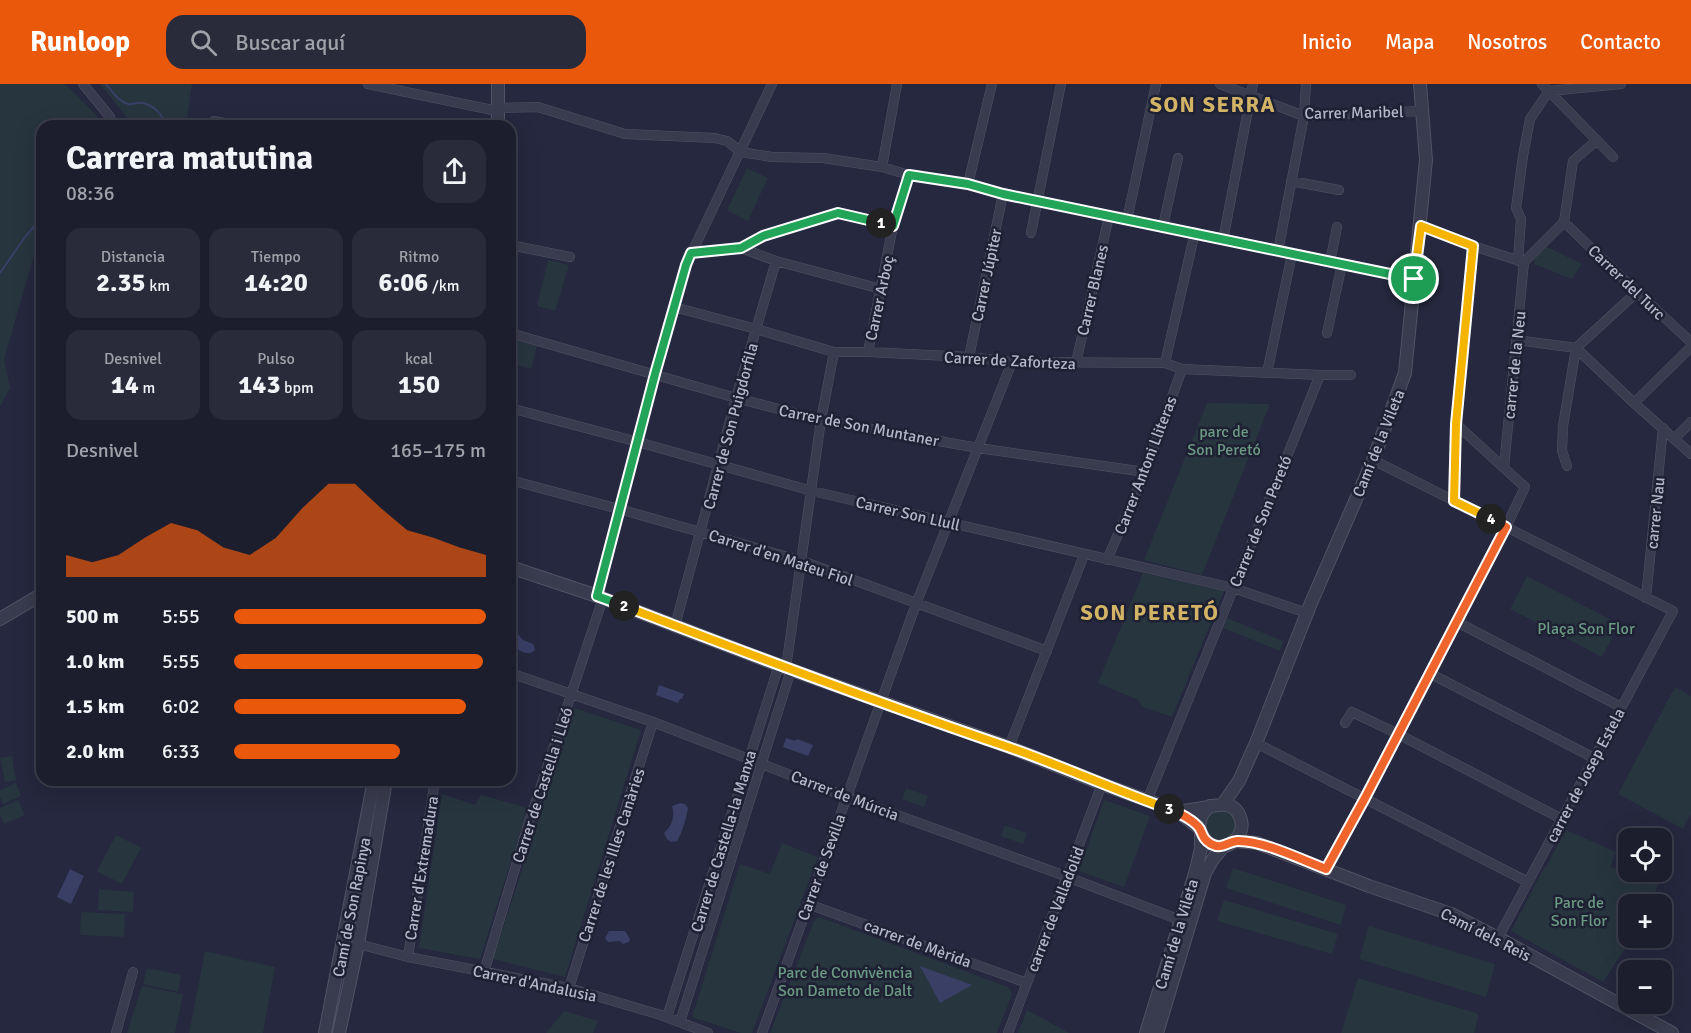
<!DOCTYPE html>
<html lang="es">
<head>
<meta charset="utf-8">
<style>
	body { margin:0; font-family:Signika,sans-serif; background:#292b3a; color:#f1f3f6; height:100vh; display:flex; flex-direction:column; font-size:22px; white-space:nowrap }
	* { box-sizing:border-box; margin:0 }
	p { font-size:20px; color:#a0a2aa }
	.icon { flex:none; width:33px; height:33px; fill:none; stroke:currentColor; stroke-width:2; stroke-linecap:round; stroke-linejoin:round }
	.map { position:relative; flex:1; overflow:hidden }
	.sheet { position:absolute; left:36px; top:36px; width:480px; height:666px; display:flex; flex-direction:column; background:#1c1e2e; border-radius:18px; box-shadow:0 6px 24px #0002,0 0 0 2px #3a3c4a }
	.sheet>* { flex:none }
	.tools { position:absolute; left:1618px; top:744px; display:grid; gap:12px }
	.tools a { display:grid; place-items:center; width:54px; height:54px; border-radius:12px; background:#1c1e2e; box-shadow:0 6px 24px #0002,0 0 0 2px #3a3c4a; font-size:30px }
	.pin { position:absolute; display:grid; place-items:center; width:51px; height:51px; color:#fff; margin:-26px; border:3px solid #fff; border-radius:50%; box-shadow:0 2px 6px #0007 }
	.km { position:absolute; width:30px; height:30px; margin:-15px; border-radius:50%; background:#222; color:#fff; font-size:16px; line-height:30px; text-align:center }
	.round { display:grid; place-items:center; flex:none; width:63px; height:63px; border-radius:18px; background:#292b3a }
	.head { display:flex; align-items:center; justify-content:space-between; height:102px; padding:0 30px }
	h1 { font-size:33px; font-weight:700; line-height:45px }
	.figures { display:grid; grid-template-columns:repeat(3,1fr); gap:9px; height:102px; padding:6px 30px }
	.figures div { display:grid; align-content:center; border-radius:15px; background:#292b3a; text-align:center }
	.figures b { font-size:26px; font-weight:700 }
	.figures small { font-size:16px; font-weight:400 }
	.figures p { font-size:16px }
	.chart { height:168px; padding:12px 30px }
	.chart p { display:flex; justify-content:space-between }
	.chart svg { width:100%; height:108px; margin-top:6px; fill:#ea580c; opacity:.7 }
	ul { padding:0 30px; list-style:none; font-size:20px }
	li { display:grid; grid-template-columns:96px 72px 1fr; align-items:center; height:45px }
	li i { height:15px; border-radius:8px; background:#ea580c }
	header { display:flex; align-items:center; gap:36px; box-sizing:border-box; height:84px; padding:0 30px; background:#ea580c; color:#fff }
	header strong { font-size:28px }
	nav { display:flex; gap:33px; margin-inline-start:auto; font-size:21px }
	.search { width:420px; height:54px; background:#292b3a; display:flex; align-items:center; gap:15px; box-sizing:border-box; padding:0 21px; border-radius:18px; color:#a0a2aa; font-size:22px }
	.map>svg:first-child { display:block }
	.green { fill:#27353f }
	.water { fill:#393f65 }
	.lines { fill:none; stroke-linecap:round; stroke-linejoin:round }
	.stream { stroke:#393f65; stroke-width:2 }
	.minor-casing { stroke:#515366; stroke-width:10 }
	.tertiary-casing { stroke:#515366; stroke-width:14 }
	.minor { stroke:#393b4e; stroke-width:9 }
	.tertiary { stroke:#393b4e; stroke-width:12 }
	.split-1-casing { stroke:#fff; stroke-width:12 }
	.split-2-casing { stroke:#fff; stroke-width:12 }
	.split-3-casing { stroke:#fff; stroke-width:12 }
	.split-4-casing { stroke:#fff; stroke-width:12 }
	.split-5-casing { stroke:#fff; stroke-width:12 }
	.split-1 { stroke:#22a559; stroke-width:8 }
	.split-2 { stroke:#22a559; stroke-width:8 }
	.split-3 { stroke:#f5b400; stroke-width:8 }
	.split-4 { stroke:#f0652b; stroke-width:8 }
	.split-5 { stroke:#f5b400; stroke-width:8 }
	.labels { text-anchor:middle; stroke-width:5; stroke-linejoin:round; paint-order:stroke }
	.street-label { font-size:16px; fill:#b5b7c9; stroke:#1e2033 }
	.park-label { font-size:16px; fill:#6c9983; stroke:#1e2033 }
	.district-label { font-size:22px; font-weight:bold; letter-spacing:1.5px; fill:#d3b466; stroke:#1e2033 }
</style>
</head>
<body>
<header>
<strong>Runloop</strong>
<div class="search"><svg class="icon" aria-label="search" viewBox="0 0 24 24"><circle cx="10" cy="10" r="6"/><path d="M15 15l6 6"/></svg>Buscar aquí</div>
<nav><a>Inicio</a><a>Mapa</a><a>Nosotros</a><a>Contacto</a></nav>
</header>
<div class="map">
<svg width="1691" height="949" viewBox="0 0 1691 949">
	<rect width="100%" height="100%" fill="#25283e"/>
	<!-- green -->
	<path class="green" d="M0 0H65L98 33 101 42H42V162L34 171 4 275 10 304 0 323Z
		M100 0H192L186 42H129L125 31Z
		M747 84 768 94 748 137 727 126Z
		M1547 163 1582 180 1572 195 1534 180 1535 174Z
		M548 176 569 181 555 227 537 222Z
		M510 255 537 262 531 285 510 279Z
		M1207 319 1270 320 1202 491 1144 476Z
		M1143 489 1224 507 1172 633 1143 623 1138 616 1098 599Z
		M1527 492 1619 540 1602 573 1510 525Z
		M1227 534 1283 557 1280 567 1223 544Z
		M1675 603 1691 612V730L1683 745 1618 710Z
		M574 624 641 646 565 893 493 875Z
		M12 672 16 696 5 698 0 674Z
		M16 699 21 712 3 720 0 713V706Z
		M906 704 928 712 924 723 902 715Z
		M442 710 475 721 481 711 528 724 480 875 419 864Z
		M18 716 25 731 4 740 0 731V724Z
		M1104 716 1150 732 1124 803 1079 787Z
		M1222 724 1235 731 1238 747 1224 758 1212 755C1200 740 1204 730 1222 724Z
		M1005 741 1027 749 1023 760 1001 752Z
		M1566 746 1616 768 1610 783 1661 793 1650 820H1629V854H1632L1603 898 1511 847 1545 782 1546 783Z
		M116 751 141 764 122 800 97 787Z
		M782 759 818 773 752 949H741L692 933 740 780 770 790Z
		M1233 784 1346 821 1341 841 1226 804Z
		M99 805 134 808 133 828 98 826Z
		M1224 816 1338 850 1332 870 1217 837Z
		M81 828 125 830 124 853 80 851Z
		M819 833 1008 903 1012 910 997 949H770L814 837Z
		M1369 842 1495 880 1486 913 1359 875Z
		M205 867 275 883 263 949H189Z
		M147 884 181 891 178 908 143 900Z
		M1358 894 1479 930 1474 949H1341Z
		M142 902 183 910 175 949H127Z
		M1027 926 1069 949H1018Z
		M564 927 598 937 593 949H546Z"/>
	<!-- water -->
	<path class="water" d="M517 549 523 556 533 560 535 566C528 573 521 567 513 563L512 558 514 551Z
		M659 601 684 610 682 615H680L678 619 656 611Z
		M786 654 795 657 797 655 813 661 808 672 783 663Z
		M680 719 685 720 688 724C686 735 683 747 677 757L671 758 667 755 664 749C672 742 675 732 672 722Z
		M70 785 84 792 71 820 57 813Z
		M609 847H625L630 855 629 858 623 860 620 857 608 858 605 854Z
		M920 882 972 901 940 919Z"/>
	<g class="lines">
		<!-- stream -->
		<path class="stream" d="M106 0C112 7 118 17 128 20 132 21 137 18 142 19 154 21 163 31 166 42
			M0 189 25 153 42 133"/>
		<defs>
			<path id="minor" d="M83 0 110 33 113 42
				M368 0 497 27
				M1220 0 1304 32 1422 27
				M1542 0 1613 73
				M1549 7 1621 0
				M497 24 538 23 625 50 715 54 727 57 741 68 772 73 823 74 882 83 909 91 968 100 1003 110 1414 194
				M214 37 239 42
				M882 83 897 0
				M1291 97 1339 106
				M968 100 992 0
				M1127 136 1156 0
				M1564 138 1637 208 1691 258
				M1163 142 1178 74
				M1421 142 1473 162 1523 178
				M1031 149 1061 0
				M1223 156 1253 0
				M510 161 570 173
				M741 164 776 177 881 205
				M1278 167 1304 32 1306 0
				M691 169 741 164 763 152 838 129 893 142
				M1518 177 1521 135 1516 124 1523 72 1530 35 1549 7
				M1330 178 1337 143
				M1524 178 1564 138 1573 77 1597 56
				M674 223 756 245 834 268H868L969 273 1012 278 1165 279 1182 285 1320 291H1351
				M510 249 736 314 821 336 978 364 1145 388
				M1327 249 1342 180
				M1516 256 1576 264 1634 319 1691 370
				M868 268 893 142 909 91
				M969 273 1003 110
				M1076 279 1109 132
				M1165 279 1195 148
				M1267 289 1292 170
				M1634 319 1691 263
				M510 324 638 358 812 407 1233 504 1307 529
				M1675 354 1691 338
				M1373 376 1673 527 1498 854
				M1567 382 1562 367 1563 342 1576 264 1637 208
				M1504 383 1524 178
				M510 396 619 425 802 477 1047 567
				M1454 417 1456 340 1473 162
				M1107 476 1145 388 1182 285
				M597 512 655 290 686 181 772 0
				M1646 514 1663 344
				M1457 538 1621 623
				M675 542 736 314 776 177
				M786 584 821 336 834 268
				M510 589 653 638 847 713 1057 789 1180 836
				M1429 589 1594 674
				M1345 639 1352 628 1398 650 1562 735
				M1256 659 1528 798
				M1009 663 1084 471
				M1147 717 1320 291
				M1326 785 1365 714 1506 443 1525 403 1456 340
				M808 820 1027 899
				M358 860 408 873 569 904 661 931 708 949
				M408 873 435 696
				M484 888 528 741 603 514
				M569 904 653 638
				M667 933 779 581
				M680 938 791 586
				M116 949 133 888
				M762 949 916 520 1012 278
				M1008 949 1102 700"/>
			<path id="tertiary" d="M498 42V0
				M510 483 597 512 786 584 1009 663 1102 700 1179 728 1199 744
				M0 535 42 510
				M1223 720 1239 697 1256 659 1311 519 1373 376 1405 289 1426 76 1420 0
				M1179 728C1188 726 1198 725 1207 723 1221 720 1236 717 1241 736 1243 744 1240 752 1234 757 1212 776 1184 742 1210 722
				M1235 757 1257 759 1369 802 1451 830 1498 854 1672 949
				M325 949 374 696
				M339 949 358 860 386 696
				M1146 949 1196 786 1201 764V750
				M1157 949 1205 789 1213 775 1224 762"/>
		</defs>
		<!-- minor casing -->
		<use href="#minor" class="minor-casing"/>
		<!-- tertiary casing -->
		<use href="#tertiary" class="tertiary-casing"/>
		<!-- minor -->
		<use href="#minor" class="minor"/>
		<!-- tertiary -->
		<use href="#tertiary" class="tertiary"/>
	</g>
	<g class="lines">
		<defs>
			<path id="split-1" d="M881 139 893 142 909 91 968 100 1003 110 1414 195"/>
			<path id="split-2" d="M624 522 597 512 655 290 686 181 691 169 741 164 763 152 838 129 881 139"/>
			<path id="split-3" d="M624 522C751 571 879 619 1008 663 1062 682 1115 706 1169 725"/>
			<path id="split-4" d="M1169 725C1178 728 1195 737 1200 745 1203 752 1204 756 1211 760 1222 766 1227 758 1237 757 1262 756 1302 776 1326 785L1365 714 1506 443 1491 435"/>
			<path id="split-5" d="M1414 195 1421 142 1473 162 1456 340 1454 417 1491 435"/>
		</defs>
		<!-- split-1 casing -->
		<use href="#split-1" class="split-1-casing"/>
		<!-- split-2 casing -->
		<use href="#split-2" class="split-2-casing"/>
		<!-- split-3 casing -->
		<use href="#split-3" class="split-3-casing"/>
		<!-- split-4 casing -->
		<use href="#split-4" class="split-4-casing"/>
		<!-- split-5 casing -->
		<use href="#split-5" class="split-5-casing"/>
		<!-- split-1 -->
		<use href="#split-1" class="split-1"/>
		<!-- split-2 -->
		<use href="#split-2" class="split-2"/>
		<!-- split-3 -->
		<use href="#split-3" class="split-3"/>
		<!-- split-4 -->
		<use href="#split-4" class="split-4"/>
		<!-- split-5 -->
		<use href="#split-5" class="split-5"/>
	</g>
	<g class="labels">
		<!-- street labels -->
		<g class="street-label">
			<text transform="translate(1354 28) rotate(-1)" y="6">Carrer Maribel</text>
			<text transform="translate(986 191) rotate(-78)" y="6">Carrer Júpiter</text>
			<text transform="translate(1627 198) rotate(44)" y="6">Carrer del Turc</text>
			<text transform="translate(1092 206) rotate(-77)" y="6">Carrer Blanes</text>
			<text transform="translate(879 214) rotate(-78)" y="6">Carrer Arboç</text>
			<text transform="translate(1010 276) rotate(3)" y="6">Carrer de Zaforteza</text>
			<text transform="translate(1514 281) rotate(-84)" y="6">carrer de la Neu</text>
			<text transform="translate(859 341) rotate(11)" y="6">Carrer de Son Muntaner</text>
			<text transform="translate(730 342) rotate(-75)" y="6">Carrer de Son Puigdorfila</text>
			<text transform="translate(1378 359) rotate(-68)" y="6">Camí de la Vileta</text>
			<text transform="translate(1145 381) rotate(-69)" y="6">Carrer Antoni Lliteras</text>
			<text transform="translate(908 429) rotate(13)" y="6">Carrer Son Llull</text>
			<text transform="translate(1655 429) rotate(-84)" y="6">carrer Nau</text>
			<text transform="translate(1260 437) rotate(-68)" y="6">Carrer de Son Peretó</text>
			<text transform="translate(781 473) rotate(18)" y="6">Carrer d'en Mateu Fiol</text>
			<text transform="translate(1585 691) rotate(-62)" y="6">carrer de Josep Estela</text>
			<text transform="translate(542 701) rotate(-72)" y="6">Carrer de Castella i Lleó</text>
			<text transform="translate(845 711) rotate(21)" y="6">Carrer de Múrcia</text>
			<text transform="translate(723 757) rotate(-73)" y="6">Carrer de Castella-la Manxa</text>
			<text transform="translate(611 771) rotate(-72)" y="6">Carrer de les Illes Canàries</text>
			<text transform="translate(821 783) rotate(-70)" y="6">Carrer de Sevilla</text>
			<text transform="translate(421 784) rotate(-81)" y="6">Carrer d'Extremadura</text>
			<text transform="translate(351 823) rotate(-79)" y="6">Camí de Son Rapinya</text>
			<text transform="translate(1055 825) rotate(-69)" y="6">carrer de Valladolid</text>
			<text transform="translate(1176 850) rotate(-73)" y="6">Camí de la Vileta</text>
			<text transform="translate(1486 850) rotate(27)" y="6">Camí dels Reis</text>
			<text transform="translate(918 859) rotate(20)" y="6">carrer de Mèrida</text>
			<text transform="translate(535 899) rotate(12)" y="6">Carrer d'Andalusia</text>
		</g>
		<!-- park labels -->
		<g class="park-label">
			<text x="1224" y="353">parc de<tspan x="1224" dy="18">Son Peretó</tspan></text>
			<text x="1586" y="550">Plaça Son Flor</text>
			<text x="1579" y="824">Parc de<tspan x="1579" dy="18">Son Flor</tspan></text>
			<text x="845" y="894">Parc de Convivència<tspan x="845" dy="18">Son Dameto de Dalt</tspan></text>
		</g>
		<!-- district labels -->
		<g class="district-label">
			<text x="1213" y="28">SON SERRA</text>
			<text x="1150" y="536">SON PERETÓ</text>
		</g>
	</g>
</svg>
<div class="tools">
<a><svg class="icon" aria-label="locate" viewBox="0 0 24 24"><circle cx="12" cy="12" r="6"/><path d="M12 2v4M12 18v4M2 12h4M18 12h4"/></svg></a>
<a>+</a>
<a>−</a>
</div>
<div class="pin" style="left:1414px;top:195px;background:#1e9e55"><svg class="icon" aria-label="arrive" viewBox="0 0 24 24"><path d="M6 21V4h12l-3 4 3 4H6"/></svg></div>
<b class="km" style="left:881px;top:139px">1</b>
<b class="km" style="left:624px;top:522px">2</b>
<b class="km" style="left:1169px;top:725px">3</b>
<b class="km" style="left:1491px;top:435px">4</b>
<section class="sheet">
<div class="head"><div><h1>Carrera matutina</h1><p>08:36</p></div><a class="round"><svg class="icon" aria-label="share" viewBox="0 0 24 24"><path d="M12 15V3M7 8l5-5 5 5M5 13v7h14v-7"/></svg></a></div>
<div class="figures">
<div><p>Distancia</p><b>2.35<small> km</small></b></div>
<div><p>Tiempo</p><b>14:20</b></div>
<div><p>Ritmo</p><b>6:06<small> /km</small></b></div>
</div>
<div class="figures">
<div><p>Desnivel</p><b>14<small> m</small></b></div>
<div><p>Pulso</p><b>143<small> bpm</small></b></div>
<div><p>kcal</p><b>150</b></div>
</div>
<div class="chart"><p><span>Desnivel</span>165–175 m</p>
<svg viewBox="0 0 160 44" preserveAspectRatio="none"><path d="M0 44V35L10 38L20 35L30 28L40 22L50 25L60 32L70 35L80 28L90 16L100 6L110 6L120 16L130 25L140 28L150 32L160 35V44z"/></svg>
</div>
<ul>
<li><b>500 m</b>5:55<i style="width:100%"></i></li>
<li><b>1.0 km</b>5:55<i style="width:99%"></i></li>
<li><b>1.5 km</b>6:02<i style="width:92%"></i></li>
<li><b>2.0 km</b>6:33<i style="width:66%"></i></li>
</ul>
</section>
</div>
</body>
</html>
